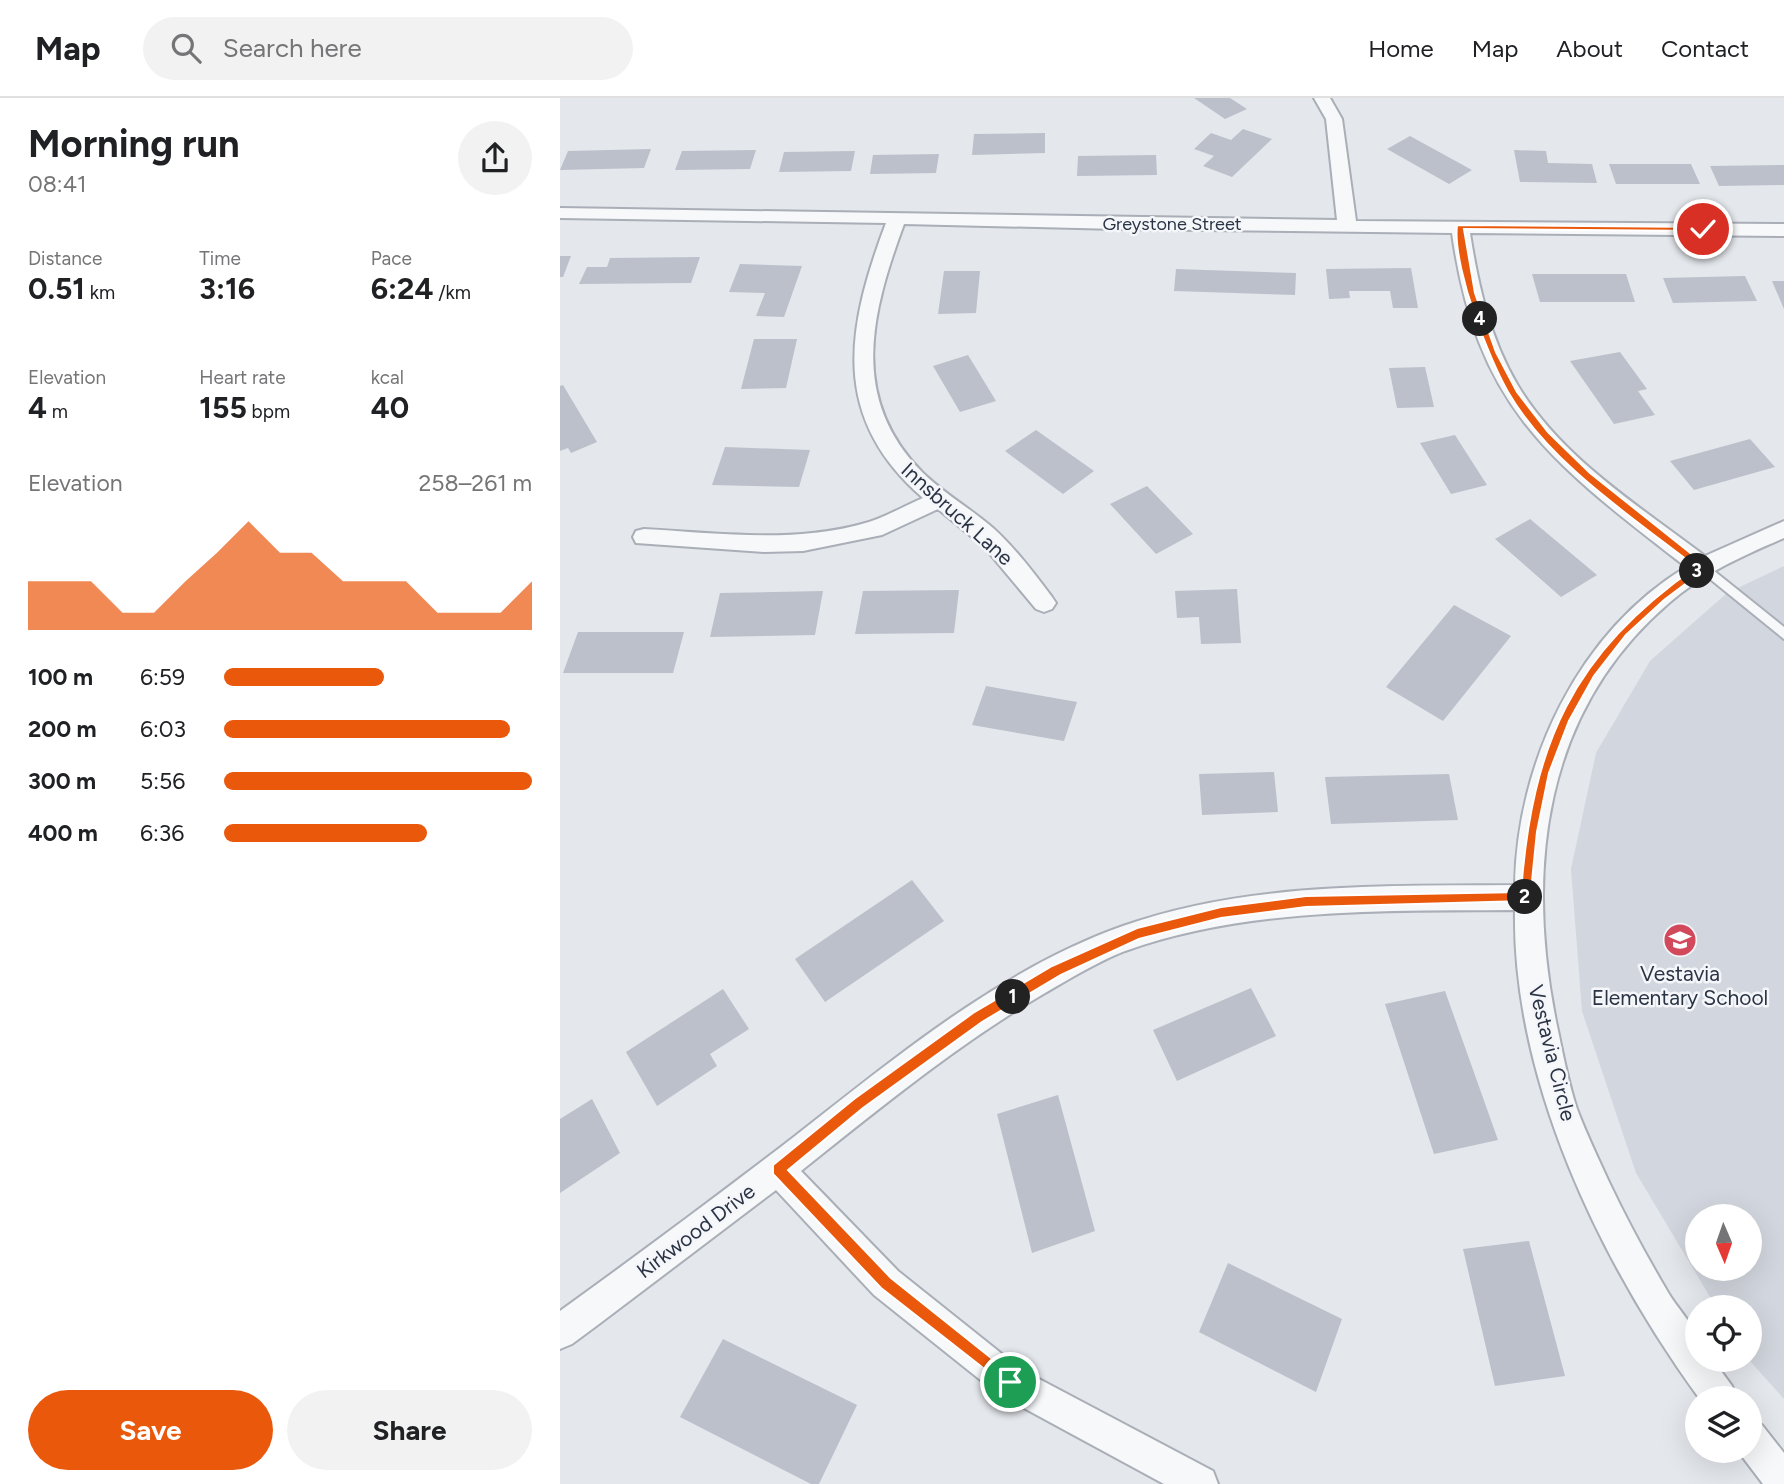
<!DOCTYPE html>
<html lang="en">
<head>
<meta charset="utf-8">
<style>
	body { margin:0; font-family:Figtree,sans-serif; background:#f2f2f2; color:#202124; height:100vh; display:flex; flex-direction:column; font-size:26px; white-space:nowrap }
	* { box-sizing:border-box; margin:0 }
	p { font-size:23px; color:#757577 }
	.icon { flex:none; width:38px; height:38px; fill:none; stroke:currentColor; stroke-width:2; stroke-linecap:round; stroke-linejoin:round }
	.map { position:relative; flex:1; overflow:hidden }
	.panel { display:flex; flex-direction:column; background:#fff; width:560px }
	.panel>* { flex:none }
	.needle { width:46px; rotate:178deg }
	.controls { position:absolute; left:1125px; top:1106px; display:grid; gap:14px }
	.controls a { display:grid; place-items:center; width:77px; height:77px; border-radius:50%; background:#fff; box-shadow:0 7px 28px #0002; font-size:35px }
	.pin { position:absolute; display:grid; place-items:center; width:60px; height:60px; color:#fff; margin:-30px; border:4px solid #fff; border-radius:50%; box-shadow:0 2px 7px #0007 }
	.km { position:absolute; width:35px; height:35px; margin:-18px; border-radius:50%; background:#222; color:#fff; font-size:19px; line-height:35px; text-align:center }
	.round { display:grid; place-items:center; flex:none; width:74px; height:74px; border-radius:37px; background:#f2f2f2 }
	.overview { display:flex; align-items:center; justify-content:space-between; height:119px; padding:0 28px }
	h1 { font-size:38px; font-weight:700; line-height:52px }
	.figures { display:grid; grid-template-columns:repeat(3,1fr); gap:10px; height:119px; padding:7px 28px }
	.figures div { display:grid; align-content:center }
	.figures b { font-size:30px; font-weight:700 }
	.figures small { font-size:19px; font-weight:400 }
	.figures p { font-size:19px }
	.chart { height:196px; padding:14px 28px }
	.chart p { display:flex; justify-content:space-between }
	.chart svg { width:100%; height:126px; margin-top:7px; fill:#ea580c; opacity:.7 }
	.action { display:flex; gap:14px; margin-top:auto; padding:14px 28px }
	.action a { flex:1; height:80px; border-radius:42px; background:#ea580c; color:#fff; font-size:28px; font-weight:700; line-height:80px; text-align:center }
	.action a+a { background:#f2f2f2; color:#202124 }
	ul { padding:0 28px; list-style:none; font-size:23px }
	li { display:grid; grid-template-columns:112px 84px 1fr; align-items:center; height:52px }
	li i { height:18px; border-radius:9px; background:#ea580c }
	header { display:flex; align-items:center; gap:42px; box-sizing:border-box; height:98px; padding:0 35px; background:#fff; border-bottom:2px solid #e0e0e0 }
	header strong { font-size:33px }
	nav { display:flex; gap:38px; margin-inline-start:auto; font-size:24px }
	.search { width:490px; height:63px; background:#f2f2f2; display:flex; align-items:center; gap:18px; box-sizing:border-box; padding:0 24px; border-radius:38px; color:#757577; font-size:26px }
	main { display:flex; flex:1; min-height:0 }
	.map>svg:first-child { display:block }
	.built { fill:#d2d6de; fill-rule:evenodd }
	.building { fill:#bbc0ca }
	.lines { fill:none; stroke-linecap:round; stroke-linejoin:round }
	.service-casing { stroke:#a9aeb7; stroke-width:4 }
	.minor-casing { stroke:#a9aeb7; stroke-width:4 }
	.service { fill:#f7f8fa; fill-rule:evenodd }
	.minor { fill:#f7f8fa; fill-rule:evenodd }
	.route { fill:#ea580c; stroke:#fff; stroke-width:2 }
	.labels { text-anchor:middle; stroke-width:5; stroke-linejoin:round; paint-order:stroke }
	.far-street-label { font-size:18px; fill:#2b3445; stroke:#f4f6f9 }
	.street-label { font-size:21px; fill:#2b3445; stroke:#f4f6f9 }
	.poi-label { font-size:21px; fill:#2b3445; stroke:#f4f6f9 }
</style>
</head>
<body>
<header>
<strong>Map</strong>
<div class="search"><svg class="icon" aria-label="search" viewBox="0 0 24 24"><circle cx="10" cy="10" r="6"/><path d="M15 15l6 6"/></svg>Search here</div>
<nav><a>Home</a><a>Map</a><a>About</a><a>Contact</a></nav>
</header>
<main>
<section class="panel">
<div class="overview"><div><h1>Morning run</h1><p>08:41</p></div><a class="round"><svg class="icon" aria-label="share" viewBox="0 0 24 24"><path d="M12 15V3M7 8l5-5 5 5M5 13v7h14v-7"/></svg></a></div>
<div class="figures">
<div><p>Distance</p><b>0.51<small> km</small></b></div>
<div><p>Time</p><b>3:16</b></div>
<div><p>Pace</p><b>6:24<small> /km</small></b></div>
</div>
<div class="figures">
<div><p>Elevation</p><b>4<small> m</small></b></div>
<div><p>Heart rate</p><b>155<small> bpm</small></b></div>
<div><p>kcal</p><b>40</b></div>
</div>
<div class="chart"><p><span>Elevation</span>258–261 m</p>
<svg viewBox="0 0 160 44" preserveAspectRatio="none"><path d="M0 44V27L10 27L20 27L30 38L40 38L50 27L60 17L70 6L80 17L90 17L100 27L110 27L120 27L130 38L140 38L150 38L160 27V44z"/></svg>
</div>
<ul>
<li><b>100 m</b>6:59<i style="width:52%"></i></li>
<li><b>200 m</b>6:03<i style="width:93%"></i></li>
<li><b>300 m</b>5:56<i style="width:100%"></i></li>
<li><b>400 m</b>6:36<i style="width:66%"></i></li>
</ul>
<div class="action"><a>Save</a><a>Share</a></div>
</section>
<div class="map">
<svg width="1224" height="1386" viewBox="0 0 1224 1386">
	<rect width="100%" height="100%" fill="#e4e7ec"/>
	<!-- built -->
	<path class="built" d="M1224 468V1301L1189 1262 1190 1209H1156L1076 1075 1022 913 1011 771 1036 655 1090 563 1167 495ZM1138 1118H1190V1171H1138Z"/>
	<!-- building -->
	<path class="building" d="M634 0H670L687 11 665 21Z
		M683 31 712 41 672 79 643 68 654 58 634 51 651 35 671 42Z
		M485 35V55L412 57 414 36Z
		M850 38 912 72 889 86 827 51Z
		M91 51 84 70 0 72 8 53Z
		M196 52 190 71 115 72 122 53Z
		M954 52 986 53 988 65 1032 66 1037 85 960 84Z
		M295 53 291 73 219 74 224 54Z
		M379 56 376 75 310 76 313 57Z
		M596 57 597 77 517 78 518 58Z
		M1049 66H1131L1140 86H1056Z
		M1224 67V87L1159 88 1150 68Z
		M0 158H11L3 179H0Z
		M140 159 131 185 19 186 27 169H47L50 160Z
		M180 166 242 168 224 219 196 218 205 195 169 194Z
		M851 170 858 210H833L830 193H789L790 200 769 201 766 171Z
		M616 171 736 175 735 197 614 193Z
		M384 173H420L416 215 378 216Z
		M972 176H1066L1075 204H980Z
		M1185 178 1197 203 1113 205 1103 180Z
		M1212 183H1224V211Z
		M194 241H237L226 290 181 291Z
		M1060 254 1087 291 1078 293 1095 317 1054 326 1010 263Z
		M408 257 436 303 400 314 373 268Z
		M865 269 874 309 837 310 829 270Z
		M3 287 37 344 11 355 8 350 0 353V288Z
		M476 332 534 373 503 396 445 353Z
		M895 337 927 387 891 396 860 345Z
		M1190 341 1215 369 1134 392 1110 363Z
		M165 349 250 352 239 389 152 387Z
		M587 388 633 436 596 456 550 406Z
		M970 421 1037 477 1001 499 935 441Z
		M677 491 681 545 641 546 639 519 617 520 615 493Z
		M399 492 394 535 295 536 303 493Z
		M263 493 255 537 150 539 160 495Z
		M894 507 951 538 883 623 826 589Z
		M18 534H124L113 575H3Z
		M426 588 517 604 504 643 412 627Z
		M714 674 718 714 642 717 639 676Z
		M889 676 898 722 771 726 765 679Z
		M352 782 384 823 265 904 235 861Z
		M691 890 716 938 617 983 593 932Z
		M163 891 189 931 150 956 157 968 97 1008 66 954Z
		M885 893 938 1042 874 1056 825 906Z
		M498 997 535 1133 472 1155 437 1016Z
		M32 1001 60 1055 0 1095V1021Z
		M969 1143 1005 1278 935 1288 903 1151Z
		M668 1165 782 1221 756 1294 639 1234Z
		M163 1241 297 1307 259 1386H251L120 1319Z"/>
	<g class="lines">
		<defs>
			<path id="service" d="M1143 464 1224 529V541L1139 472 1137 469 1139 466Z"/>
			<path id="minor" d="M754 0H770L782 21 796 123 1224 126V138L910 135C918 187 930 240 957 286 1000 359 1079 408 1145 458L1224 423V440C1184 457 1142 476 1109 505 982 614 965 773 997 928 1003 956 1008 984 1017 1011 1026 1035 1038 1060 1049 1084 1067 1122 1087 1159 1109 1196 1116 1208 1135 1229 1138 1241 1139 1247 1138 1255 1138 1262H1153L1172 1288 1177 1300H1139C1041 1165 952 982 955 812 826 813 689 809 565 853 537 864 511 880 485 895 398 946 320 1010 241 1073L338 1173 462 1272 653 1373 658 1386H604L438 1296 314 1197 216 1092 39 1226 12 1246 0 1251V1213C79 1156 157 1098 235 1038 335 960 441 871 563 828 687 784 825 788 955 787 957 663 1019 534 1126 469 992 365 917 312 892 135L558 131 344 126C312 213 288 299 362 374 383 395 410 410 433 430 455 450 474 475 492 499L496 505 492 511 484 514 476 511 425 450 378 411 322 437 243 453 204 454 76 445 73 439 76 433 84 431C159 435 236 446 309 424 328 418 346 407 363 400 269 319 287 229 326 125L0 120V110L777 122 766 21Z
				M1190 1321 1202 1327 1224 1355V1386H1203L1178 1353H1190Z"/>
		</defs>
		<!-- service casing -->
		<use href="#service" class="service-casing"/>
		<!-- minor casing -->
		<use href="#minor" class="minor-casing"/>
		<!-- service -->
		<use href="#service" class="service"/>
		<!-- minor -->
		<use href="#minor" class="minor"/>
	</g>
	<!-- route -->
	<path class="route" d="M897 127 1146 129 1143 133 904 131 915 195 936 254 957 294 988 334 1030 375 1148 469 1104 502 1066 537 1034 578 1009 623 989 675 977 734 970 803 746 809 661 820 579 841 501 877 422 924 303 1010 228 1072 331 1180 455 1279 457 1284 455 1289 450 1291 321 1190 213 1076V1067L294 1001 413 915 492 868 577 830 661 809 746 798 961 794C972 646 1012 556 1136 469 1072 419 989 365 948 294 934 269 924 243 914 215 906 193 894 150 897 127Z"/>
	<!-- icons -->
	<defs>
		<symbol id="school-disc" viewBox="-11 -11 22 22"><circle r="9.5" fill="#d1495b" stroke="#f4f6f9"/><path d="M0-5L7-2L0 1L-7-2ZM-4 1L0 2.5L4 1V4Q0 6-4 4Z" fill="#fff"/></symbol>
	</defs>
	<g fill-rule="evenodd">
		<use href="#school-disc" x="1101" y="823" width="38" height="38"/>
	</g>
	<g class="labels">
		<!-- far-street labels -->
		<g class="far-street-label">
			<text x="612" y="132">Greystone Street</text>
		</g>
		<!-- street labels -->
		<g class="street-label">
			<text transform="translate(397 416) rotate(42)" y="7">Innsbruck Lane</text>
			<text transform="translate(992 955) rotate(76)" y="7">Vestavia Circle</text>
			<text transform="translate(136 1133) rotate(-37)" y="7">Kirkwood Drive</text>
		</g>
		<!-- poi labels -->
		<g class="poi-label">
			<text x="1120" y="883">Vestavia<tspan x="1120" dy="24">Elementary School</tspan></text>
		</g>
	</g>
</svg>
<div class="controls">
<a><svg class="needle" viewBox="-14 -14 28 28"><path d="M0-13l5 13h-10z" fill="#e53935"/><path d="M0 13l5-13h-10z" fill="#757577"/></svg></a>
<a><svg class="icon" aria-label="locate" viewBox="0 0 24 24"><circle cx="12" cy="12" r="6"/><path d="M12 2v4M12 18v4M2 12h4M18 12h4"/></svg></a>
<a><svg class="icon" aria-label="layers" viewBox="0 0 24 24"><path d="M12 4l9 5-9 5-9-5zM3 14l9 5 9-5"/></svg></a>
</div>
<div class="pin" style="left:450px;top:1284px;background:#1e9e55"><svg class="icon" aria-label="arrive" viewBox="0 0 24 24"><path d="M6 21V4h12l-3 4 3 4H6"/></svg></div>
<div class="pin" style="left:1143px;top:131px;background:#d93025"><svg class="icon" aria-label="check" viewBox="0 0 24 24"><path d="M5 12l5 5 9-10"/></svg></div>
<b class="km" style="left:453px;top:899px">1</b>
<b class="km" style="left:965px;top:799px">2</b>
<b class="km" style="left:1137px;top:473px">3</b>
<b class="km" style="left:920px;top:221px">4</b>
</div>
</main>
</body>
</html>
